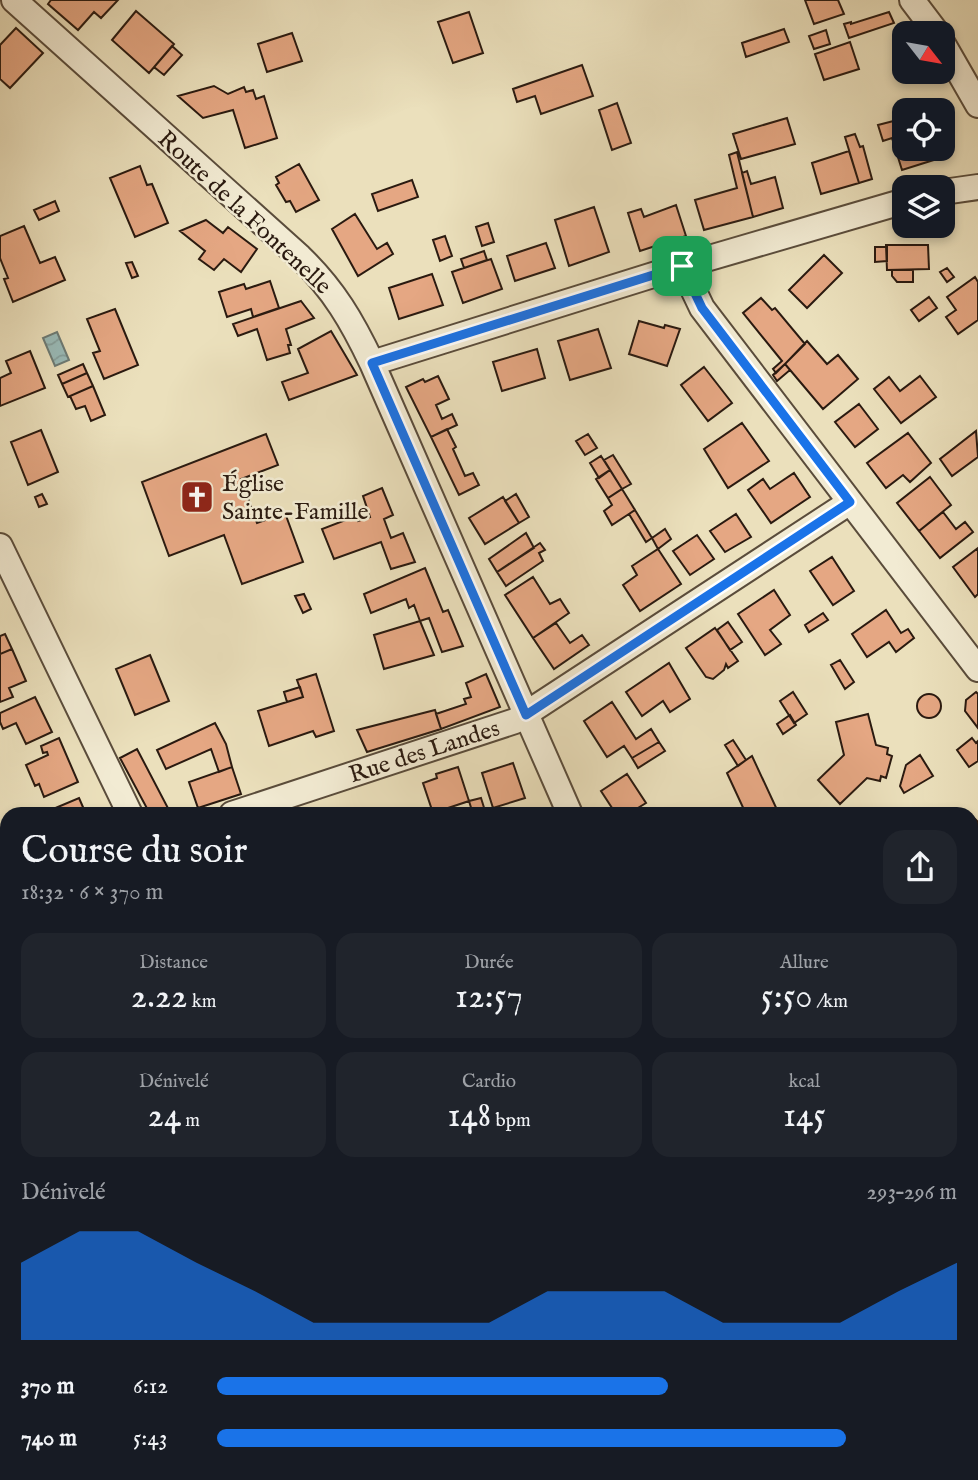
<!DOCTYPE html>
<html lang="fr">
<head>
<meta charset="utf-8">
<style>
	body { margin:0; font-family:"IM FELL English",serif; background:#20242c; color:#f1f3f6; height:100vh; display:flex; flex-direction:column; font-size:26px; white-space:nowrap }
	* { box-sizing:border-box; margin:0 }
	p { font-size:23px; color:#9ea1a6 }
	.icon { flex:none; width:38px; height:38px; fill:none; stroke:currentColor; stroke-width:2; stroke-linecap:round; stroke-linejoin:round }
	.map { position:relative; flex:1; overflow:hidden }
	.drawer { position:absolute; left:0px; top:807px; width:978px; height:674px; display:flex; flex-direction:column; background:#171b24; border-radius:21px 21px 0 0; box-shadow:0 4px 10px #0003 }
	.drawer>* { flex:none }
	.needle { width:46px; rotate:121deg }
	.fabs { position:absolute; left:892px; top:21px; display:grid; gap:14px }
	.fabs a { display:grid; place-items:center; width:63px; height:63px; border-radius:14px; background:#171b24; box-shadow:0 4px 10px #0003; font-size:35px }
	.pin { position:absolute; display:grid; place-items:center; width:60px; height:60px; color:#fff; margin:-30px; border-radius:14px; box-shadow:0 4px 10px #0006 }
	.round { display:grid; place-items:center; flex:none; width:74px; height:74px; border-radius:21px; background:#20242c }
	.overview { display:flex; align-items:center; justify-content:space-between; height:119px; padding:0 21px }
	h1 { font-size:38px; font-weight:600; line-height:52px }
	.figures { display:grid; grid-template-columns:repeat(3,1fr); gap:10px; height:119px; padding:7px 21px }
	.figures div { display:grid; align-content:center; border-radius:18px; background:#20242c; text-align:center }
	.figures b { font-size:35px; font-weight:600 }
	.figures small { font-size:19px; font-weight:400 }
	.figures p { font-size:19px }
	.chart { height:196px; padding:14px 21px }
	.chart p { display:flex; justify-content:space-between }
	.chart svg { width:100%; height:126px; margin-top:7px; fill:#1a73e8; opacity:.7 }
	ul { padding:0 21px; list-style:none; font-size:23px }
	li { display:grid; grid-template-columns:112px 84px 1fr; align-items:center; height:52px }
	li i { height:18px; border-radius:9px; background:#1a73e8 }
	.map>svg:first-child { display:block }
	.water { fill:url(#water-waves); stroke:#6d7b75; stroke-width:2 }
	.building { fill:#e5a783; stroke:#2a1a10; stroke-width:2 }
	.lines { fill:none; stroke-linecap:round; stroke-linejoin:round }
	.street-casing { stroke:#5a4c3b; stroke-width:28 }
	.street { stroke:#f2ebd3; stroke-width:24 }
	.route-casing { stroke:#fff; stroke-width:14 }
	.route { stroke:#1a73e8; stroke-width:9 }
	.labels { text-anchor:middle; stroke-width:5; stroke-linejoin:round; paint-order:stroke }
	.street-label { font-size:24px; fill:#2a1a10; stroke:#f2ebd3 }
	.poi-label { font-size:24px; fill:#2a1a10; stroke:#f2ebd3; text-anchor:start }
</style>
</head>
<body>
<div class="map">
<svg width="978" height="1480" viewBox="0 0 978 1480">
	<defs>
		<pattern id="water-waves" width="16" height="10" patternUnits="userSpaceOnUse" patternTransform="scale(1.75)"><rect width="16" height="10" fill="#9abbb8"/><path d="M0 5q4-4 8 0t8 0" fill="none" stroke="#85a09d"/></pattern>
	</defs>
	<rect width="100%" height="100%" fill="#ebe0bc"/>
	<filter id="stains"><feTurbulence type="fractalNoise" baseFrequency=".00286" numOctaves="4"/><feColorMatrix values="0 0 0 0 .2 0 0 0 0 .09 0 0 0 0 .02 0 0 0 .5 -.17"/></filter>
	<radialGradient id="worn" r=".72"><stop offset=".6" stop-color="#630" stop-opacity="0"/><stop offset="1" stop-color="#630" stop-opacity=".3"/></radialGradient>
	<!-- water -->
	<path class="water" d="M57 332 69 360 55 366 43 338Z"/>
	<!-- building -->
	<path class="building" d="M51 0H118L101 18 94 12 78 30 48 4Z
		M805 0H838L844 14 814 24Z
		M136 11 174 44 149 73 112 40Z
		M469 12 483 53 453 63 438 22Z
		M889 12 894 23 849 38 844 24 851 22V24Z
		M16 28 43 53 10 88 0 79V45Z
		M784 29 789 42 746 57 742 43Z
		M826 30 830 44 814 49 809 36Z
		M292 33 302 61 267 72 258 44Z
		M850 42 859 69 824 80 815 54Z
		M172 46 182 55 164 75 154 67Z
		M582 65 593 96 541 114 535 96 517 102 513 89Z
		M214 86 228 94 244 87 246 92 253 90 256 99 264 96 277 138 245 148 233 110 203 118 178 96Z
		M617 103 631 143 612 150 599 110Z
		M787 118 795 144 741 159 733 134Z
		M905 118V149H937L940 158 902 170 892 138 883 141 878 125Z
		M855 134 860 147 863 146 872 179 859 183 845 137Z
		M849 151 859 183 821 194 812 163Z
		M737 152 753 217 704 230 695 200 737 188 729 155Z
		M299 164 319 200 296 212 290 201 286 202 276 185 279 183 276 177Z
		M140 166 147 185 152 184 168 223 135 237 110 178Z
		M747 171 751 184 775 177 783 208 753 217 742 173Z
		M412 180 418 197 378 211 372 194Z
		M55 201 59 211 39 220 34 210Z
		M676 205 686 236 640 251 628 213 641 209 644 217Z
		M594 207 609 252 569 266 555 220Z
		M355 214 377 249 387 243 393 254 358 276 332 229Z
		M206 220 223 233 228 227 257 249 241 272 224 259 214 270 199 259 205 251 180 231Z
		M488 223 494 242 482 246 476 227Z
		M24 226 40 263 55 257 65 280 13 302 4 279 8 278 0 258V236Z
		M445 236 452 256 440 261 433 240Z
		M546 243 555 268 515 281 507 256Z
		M886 245H928L929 269 887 270Z
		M875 247H887V261L875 262Z
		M484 251 487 260 464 268 461 259Z
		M824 255 842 273 807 308 789 290Z
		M491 259 502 289 463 303 452 272Z
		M132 262 138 276 132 278 126 263Z
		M947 268 954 277 947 282 940 272Z
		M892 270H913V282H897L892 276Z
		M432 274 443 305 399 319 389 288Z
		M975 277 978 282V320L958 334 946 317 956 310 947 297Z
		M270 281 279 308 253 317 251 309 227 317 219 292 244 284 246 289Z
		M929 297 937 308 919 321 911 310Z
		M761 298 772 310 775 308 805 344 776 373 773 369 782 361 743 313Z
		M301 301 314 318 286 329 291 345H288L290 353 267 360 257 329 238 336 233 324Z
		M115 309 138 365 104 379 93 353 100 351 87 319Z
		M639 321 664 328 665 325 680 329 667 366 629 354Z
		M598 329 611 368 570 380 558 341Z
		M331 331 357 375 289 400 282 382 308 373 298 349Z
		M807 341 827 364 838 355 858 379 823 409 785 364Z
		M537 349 545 378 502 391 493 362Z
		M30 351 45 388 0 406V378L11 373 6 361Z
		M83 364 87 373 62 384 58 375Z
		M785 364 790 370 777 381 773 375Z
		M704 367 732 403 708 421 681 385Z
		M87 373 93 386 68 397 62 384Z
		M438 376 449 399 436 405 442 419 452 414 457 425 431 437 406 387 423 379 425 382Z
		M920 376 936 397 901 423 874 389 889 377 900 391Z
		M93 386 105 415 91 421 85 406 76 409 70 396Z
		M859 404 878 429 855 447 835 422Z
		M742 423 769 461 728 488 704 449Z
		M447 429 456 447 453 449 465 476 473 473 479 485 459 495 431 437Z
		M41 430 58 472 28 485 11 442Z
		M976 431 978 457 952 476 940 459Z
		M908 433 931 463 910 482 903 475 886 488 867 463Z
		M266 434 278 465 241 479 257 523 285 513 303 562 242 584 224 535 169 556 142 482Z
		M588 434 597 448 585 455 576 441Z
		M613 455 631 484 622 489 604 460Z
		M601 456 610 470 599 478 590 463Z
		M610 470 622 489 608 498 596 479Z
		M794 473 810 497 771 523 748 490 763 479 770 489Z
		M930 477 951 505 919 531 897 503Z
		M382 488 393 515 384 519 391 538 403 533 415 562 391 569 381 542 334 559 322 529 356 516 358 521 370 517 363 496Z
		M622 489 635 510 612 525 604 511 612 505 608 498Z
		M42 494 47 504 39 507 35 497Z
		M516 494 529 517 519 523 505 501Z
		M503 497 519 523 485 544 469 518Z
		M635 510 652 538 646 542 629 514Z
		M943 512 956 529 965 522 973 532 940 558 919 531Z
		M736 514 751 537 725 552 710 531Z
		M665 529 671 539 658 549 652 538Z
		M526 533 534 548 497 572 489 559Z
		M697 535 714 559 690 575 673 551Z
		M540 543 545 550 539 553 543 561 506 586 497 572Z
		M978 548V594L975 597 953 567Z
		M658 549 681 584 640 611 623 585 637 575 632 566Z
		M832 557 854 591 833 605 810 571Z
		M425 568 443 612 448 610 463 646 442 652 429 618 420 621 414 605 409 608 406 599 371 613 364 594Z
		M533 577 550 604 560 599 569 613 533 638 505 595Z
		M774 590 790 615 770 630 781 644 765 655 738 614Z
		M304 594 311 609 303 613 295 596Z
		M886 610 901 633 908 629 914 638 896 652 889 642 867 657 852 634Z
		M823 613 828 620 809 632 805 625Z
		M420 621 434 655 384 669 374 635Z
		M728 622 742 642 730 650 717 630Z
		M556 623 570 643 582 635 589 645 554 669 533 638Z
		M715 628 738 661 728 668 726 664 724 670 713 679 706 677 686 648Z
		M5 634 12 649 0 654V636Z
		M12 649 26 681 9 688 13 697 0 702V654Z
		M150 655 169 701 135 715 116 669Z
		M840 660 854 682 845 689 831 665Z
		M669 663 690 699 670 712 663 701 642 716 626 692Z
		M316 674 334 731 316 737 313 731 269 746 258 711 303 697 297 680Z
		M486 674 500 707 441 729 436 714 466 704 464 699 471 697 466 683Z
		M300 687 303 697 287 702 284 692Z
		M793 692 807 714 794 723 780 701Z
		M976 692 978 694V728L965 711 966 700Z
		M917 706a12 12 0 1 1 24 0a12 12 0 1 1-24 0Z
		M35 697 52 732 26 744 16 723 3 729 0 722V713Z
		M612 702 636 739 651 729 659 742 632 758 624 746 607 757 584 721Z
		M435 710 441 729 367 752 357 730Z
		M868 714 876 745 888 748 887 754 892 756 886 778 881 776 880 781 867 778 840 804 818 780 844 755 836 722Z
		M790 715 796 725 783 734 777 724Z
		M215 723 226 744 232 767 219 772 211 749 166 769 157 750Z
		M59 738 78 782 44 797 39 784 35 786 26 765 48 755 47 752 43 753 41 746Z
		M972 738 976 743 978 741V761L969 767 957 750Z
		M733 740 746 760 738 766 725 745Z
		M659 742 665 751 638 768 632 758Z
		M137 749 170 812 168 814H150L120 758Z
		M920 755 933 776 904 793 900 786 906 765Z
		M752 756 779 814H746L727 773Z
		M513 763 525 798 493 808 482 773Z
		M232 767 241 794 198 808 189 782Z
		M458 767 469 801 433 813 423 783 437 778 436 774Z
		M627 774 646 803 628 814H616L601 791Z
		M79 798 86 814H46V812Z
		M481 798 486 814H473L469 801Z
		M971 815 978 822V834L971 838Z
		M0 875 7 886V910L0 899Z
		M0 899 7 910V915L0 920Z
		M971 965 978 972V984L971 990Z
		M7 1055V1108L0 1117V1064Z
		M971 1097 978 1109V1182L976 1181 971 1186Z
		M4 1320 7 1323V1358L0 1364V1323Z
		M29 1474H76L63 1480H32Z
		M252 1474H295V1476L280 1480H254Z
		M434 1474H510L511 1480H397Z
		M712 1474H741L731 1480H716Z
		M806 1474H832L833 1476 827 1480H804L808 1478Z"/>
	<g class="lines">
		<defs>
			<path id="street" d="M14 0 300 257C334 290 352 321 372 363L570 814
				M912 0 937 33
				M943 44 978 105
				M943 192 978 187
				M682 266 702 308 978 669
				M372 363 682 266 905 201
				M0 546 130 814
				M232 814 515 721 850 502
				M0 993 7 988
				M212 1474 214 1480
				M865 1474 868 1480
				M151 1480 167 1474"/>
		</defs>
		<!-- street casing -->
		<use href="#street" class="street-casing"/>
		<!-- street -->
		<use href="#street" class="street"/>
	</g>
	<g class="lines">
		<defs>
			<path id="route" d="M682 266 702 308 850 502 526 715 372 363Z"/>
		</defs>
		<!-- route casing -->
		<use href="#route" class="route-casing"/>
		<!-- route -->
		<use href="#route" class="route"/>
	</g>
	<!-- icons -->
	<defs>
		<symbol id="church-square" viewBox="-11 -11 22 22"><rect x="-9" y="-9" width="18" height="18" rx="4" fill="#8f2418" stroke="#f2ebd3"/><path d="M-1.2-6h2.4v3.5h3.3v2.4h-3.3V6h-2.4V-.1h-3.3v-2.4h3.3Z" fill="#fff"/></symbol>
	</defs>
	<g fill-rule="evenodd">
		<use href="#church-square" x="178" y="478" width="38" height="38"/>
	</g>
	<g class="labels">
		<!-- street labels -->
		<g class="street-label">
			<text transform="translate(245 212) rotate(43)" y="8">Route de la Fontenelle</text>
			<text transform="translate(424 751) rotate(-18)" y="8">Rue des Landes</text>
		</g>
		<!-- poi labels -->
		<g class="poi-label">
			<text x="222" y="491">Église<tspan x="222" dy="28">Sainte-Famille</tspan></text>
		</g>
	</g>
	<rect width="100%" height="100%" filter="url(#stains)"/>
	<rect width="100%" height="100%" fill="url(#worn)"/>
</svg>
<div class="fabs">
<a><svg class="needle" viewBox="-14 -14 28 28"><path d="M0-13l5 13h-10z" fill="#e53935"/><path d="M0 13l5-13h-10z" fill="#9ea1a6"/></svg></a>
<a><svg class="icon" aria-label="locate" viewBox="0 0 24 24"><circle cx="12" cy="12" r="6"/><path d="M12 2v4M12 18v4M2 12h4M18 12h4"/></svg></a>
<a><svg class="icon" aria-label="layers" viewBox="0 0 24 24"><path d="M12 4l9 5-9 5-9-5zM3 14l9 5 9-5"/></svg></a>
</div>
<div class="pin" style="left:682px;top:266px;background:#1e9e55"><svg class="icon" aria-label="arrive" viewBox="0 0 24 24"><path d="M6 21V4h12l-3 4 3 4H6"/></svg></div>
<section class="drawer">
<div class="overview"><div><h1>Course du soir</h1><p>18:32 · 6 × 370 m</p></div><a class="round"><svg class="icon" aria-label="share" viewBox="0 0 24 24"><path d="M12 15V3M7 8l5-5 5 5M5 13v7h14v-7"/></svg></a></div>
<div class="figures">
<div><p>Distance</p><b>2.22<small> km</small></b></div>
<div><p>Durée</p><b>12:57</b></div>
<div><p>Allure</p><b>5:50<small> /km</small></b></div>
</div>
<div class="figures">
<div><p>Dénivelé</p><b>24<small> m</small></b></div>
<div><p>Cardio</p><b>148<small> bpm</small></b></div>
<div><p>kcal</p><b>145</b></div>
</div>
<div class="chart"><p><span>Dénivelé</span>293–296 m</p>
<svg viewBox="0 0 160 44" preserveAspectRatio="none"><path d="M0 44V17L10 6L20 6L30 17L40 27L50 38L60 38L70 38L80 38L90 27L100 27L110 27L120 38L130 38L140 38L150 27L160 17V44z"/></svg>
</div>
<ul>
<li><b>370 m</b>6:12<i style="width:61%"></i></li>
<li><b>740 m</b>5:43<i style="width:85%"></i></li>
</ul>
</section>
</div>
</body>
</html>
